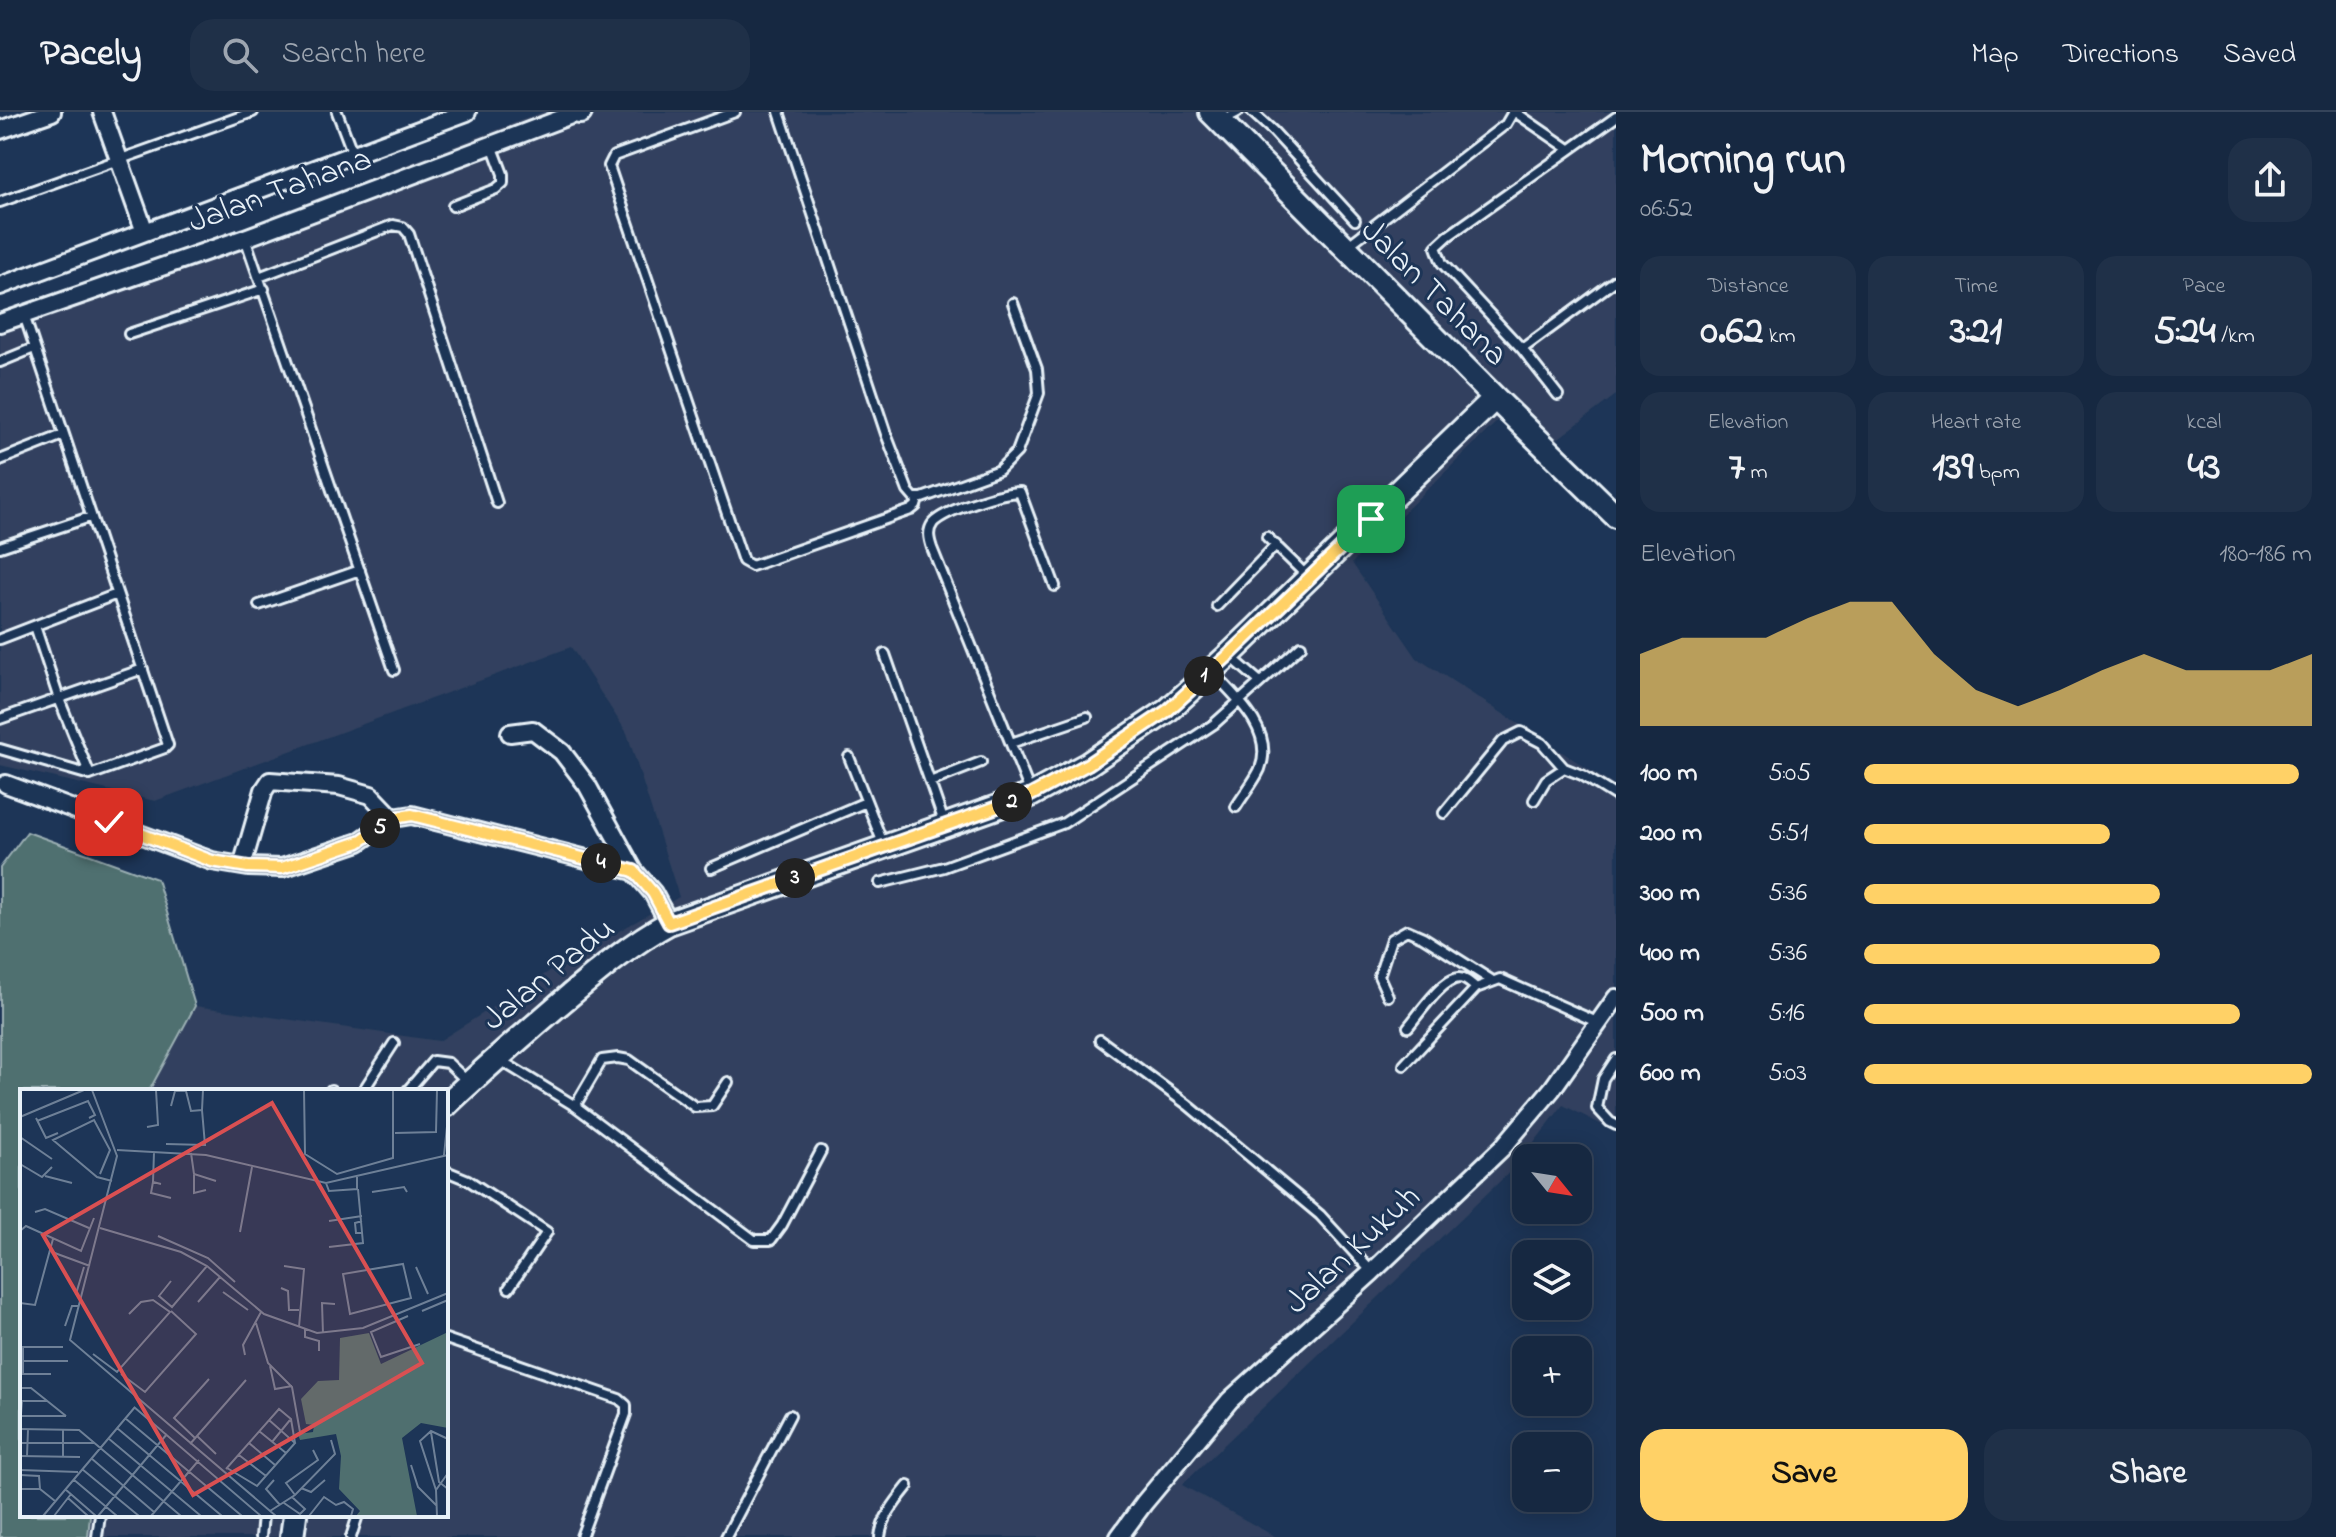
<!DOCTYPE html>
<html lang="en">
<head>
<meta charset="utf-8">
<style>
	body { margin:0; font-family:"Indie Flower",sans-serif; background:#1f3048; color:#f1f3f6; height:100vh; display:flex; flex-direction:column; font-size:30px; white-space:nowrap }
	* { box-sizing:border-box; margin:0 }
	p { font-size:26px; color:#9ea6b1 }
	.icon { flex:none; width:44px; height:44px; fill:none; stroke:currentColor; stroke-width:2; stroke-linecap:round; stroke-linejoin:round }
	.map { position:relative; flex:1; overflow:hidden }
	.panel { display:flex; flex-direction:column; background:#162841; width:720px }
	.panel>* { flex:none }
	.needle { width:52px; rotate:120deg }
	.controls { position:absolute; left:1512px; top:1032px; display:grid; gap:16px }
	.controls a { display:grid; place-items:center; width:80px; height:80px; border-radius:16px; background:#162841; box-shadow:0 4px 20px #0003,0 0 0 2px #35445a; font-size:40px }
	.pin { position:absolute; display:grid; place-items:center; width:68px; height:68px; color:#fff; margin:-34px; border-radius:16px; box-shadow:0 4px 12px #0006 }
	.km { position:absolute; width:40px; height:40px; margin:-20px; border-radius:50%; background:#222; color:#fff; font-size:22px; line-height:40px; text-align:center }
	.round { display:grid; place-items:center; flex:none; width:84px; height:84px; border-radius:24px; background:#1f3048 }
	.head { display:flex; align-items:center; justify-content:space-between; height:136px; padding:0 24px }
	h1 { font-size:44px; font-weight:800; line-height:60px }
	.metrics { display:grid; grid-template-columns:repeat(3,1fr); gap:12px; height:136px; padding:8px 24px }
	.metrics div { display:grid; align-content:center; border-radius:20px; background:#1f3048; text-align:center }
	.metrics b { font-size:40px; font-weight:800 }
	.metrics small { font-size:22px; font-weight:400 }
	.metrics p { font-size:22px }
	.chart { height:224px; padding:16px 24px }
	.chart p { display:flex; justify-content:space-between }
	.chart svg { width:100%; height:144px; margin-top:8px; fill:#ffd166; opacity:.7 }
	.button { display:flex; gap:16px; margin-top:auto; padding:16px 24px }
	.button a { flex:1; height:92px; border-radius:24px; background:#ffd166; color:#111; font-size:32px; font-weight:800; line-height:92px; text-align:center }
	.button a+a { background:#1f3048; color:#f1f3f6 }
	ul { padding:0 24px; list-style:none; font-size:26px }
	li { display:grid; grid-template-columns:128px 96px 1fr; align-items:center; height:60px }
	li i { height:20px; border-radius:10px; background:#ffd166 }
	header { display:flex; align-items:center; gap:48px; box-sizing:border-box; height:112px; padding:0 40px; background:#162841; border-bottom:2px solid #35445a }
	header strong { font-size:38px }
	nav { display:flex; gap:44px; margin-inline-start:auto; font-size:28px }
	.search { width:560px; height:72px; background:#1f3048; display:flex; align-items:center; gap:20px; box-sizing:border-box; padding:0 28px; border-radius:24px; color:#9ea6b1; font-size:30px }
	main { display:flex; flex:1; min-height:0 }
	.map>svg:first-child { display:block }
	.built { fill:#31415e }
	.green { fill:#4f6f6f; stroke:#9cb0b4; stroke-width:2 }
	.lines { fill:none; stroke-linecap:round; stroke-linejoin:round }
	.lane-casing { stroke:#e8f1f8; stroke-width:14 }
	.street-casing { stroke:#e8f1f8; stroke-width:22 }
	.secondary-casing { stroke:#e8f1f8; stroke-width:28 }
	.lane { stroke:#1d3557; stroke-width:8 }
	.street { stroke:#1d3557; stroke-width:16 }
	.secondary { stroke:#1d3557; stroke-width:22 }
	.route-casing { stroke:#fff; stroke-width:16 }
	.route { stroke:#ffd166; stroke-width:10 }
	.labels { text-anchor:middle; stroke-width:6; stroke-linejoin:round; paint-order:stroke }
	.street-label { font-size:34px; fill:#e8f1f8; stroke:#1d3557 }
	.inset-road { fill:none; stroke:#6e8097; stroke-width:2 }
	.view { fill:#da5052; fill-opacity:0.15; stroke:#da5052; stroke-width:4 }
	.inset-edge { fill:none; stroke:#e8f1f8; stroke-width:4 }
</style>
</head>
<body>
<header>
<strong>Pacely</strong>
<div class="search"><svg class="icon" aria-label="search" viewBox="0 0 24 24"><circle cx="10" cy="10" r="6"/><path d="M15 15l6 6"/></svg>Search here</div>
<nav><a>Map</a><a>Directions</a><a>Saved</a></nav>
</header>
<main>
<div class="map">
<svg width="1616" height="1425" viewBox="0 0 1616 1425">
	<rect width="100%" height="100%" fill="#1d3557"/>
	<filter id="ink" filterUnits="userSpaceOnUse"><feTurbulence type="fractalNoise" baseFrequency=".0125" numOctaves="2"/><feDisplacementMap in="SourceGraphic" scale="16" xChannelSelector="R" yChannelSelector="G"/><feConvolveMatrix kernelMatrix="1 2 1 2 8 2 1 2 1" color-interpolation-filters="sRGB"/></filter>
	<g filter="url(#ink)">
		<!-- built -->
		<path class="built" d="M543 0H1616V283L1556 328 1516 291 1352 451 1417 546 1616 675V1020L1563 993 1517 1053 1182 1373 1276 1425H88L90 1403H446V979H149L195 894 439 929 561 852 679 785 627 621 571 535 155 689 0 653V208Z"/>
		<!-- green -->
		<path class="green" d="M27 720 157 767 195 894 149 979H22V1403H90L88 1425H0V756Z"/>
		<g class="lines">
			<defs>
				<path id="lane" d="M337 0 353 42
					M735 0 614 44 609 54 743 449 752 454 911 398 916 394 918 387
					M779 0 886 322 908 379 914 386H922L999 358 1017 340 1039 281 1037 257 1013 191
					M1252 0 1273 19 1355 108
					M1515 0 1569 37
					M1221 9 1238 0
					M0 90 253 0
					M453 94 496 77 503 71V62L492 33
					M245 126 394 558
					M1346 135 1506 12 1513 0
					M259 165 393 113 403 115 409 122 497 391
					M129 222 264 177
					M1522 237 1616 168
					M0 250 34 236
					M1558 283 1522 237 1442 151 1436 135 1448 124 1616 5
					M0 348 63 323
					M1267 425 1306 463
					M0 435 90 405
					M259 493 360 458
					M1217 494 1276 433
					M35 514 59 587 90 663
					M0 527 117 482
					M885 542 945 713
					M1230 544 1260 570
					M1212 560C1236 585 1275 619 1260 657 1254 670 1243 683 1236 695
					M0 607 143 557
					M1011 631 1087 605
					M0 637 90 663 165 636 168 633 24 203
					M849 645 884 734
					M930 670 981 650
					M1031 682 932 436C929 427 927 419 933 411 945 398 1002 380 1020 380L1055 474
					M1534 688 1546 668 1564 656 1582 663 1616 684
					M1444 701 1503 629 1521 620 1542 631 1564 656
					M711 756 866 690
					M880 771 944 755 1064 711 1214 612 1301 534
					M1388 884 1379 864 1391 827 1407 818 1423 825 1491 868
					M1408 915C1419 902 1442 867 1459 866 1466 866 1471 872 1476 876
					M1100 928 1188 993 1320 1103 1372 1160
					M1616 947 1603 967 1597 996 1610 1010 1616 1013
					M500 948 575 994 754 1128H771L782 1113 821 1039
					M1404 953 1476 876 1500 867 1599 911
					M331 978 332 979
					M363 979 394 931
					M407 979 433 949 448 951 469 971
					M575 994 602 948 618 946 629 948 695 995 712 994 728 970
					M446 1059 468 1068 547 1120 509 1176
					M446 1227 619 1287 626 1293V1302L581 1425
					M97 1425 100 1403
					M261 1425 263 1403
					M351 1425 358 1403
					M726 1425 790 1303
					M880 1425C882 1406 896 1389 908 1374"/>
				<path id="street" d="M102 0 145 120
					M0 18 52 0
					M0 174 467 0
					M0 211 245 126 579 0
					M510 621 533 618 562 640 587 673 634 759 653 781 669 811
					M6 672 212 749 248 755 282 756 359 730 393 706 412 703 634 759
					M242 754 264 678 270 669 339 674 371 683 393 706
					M1119 1425 1144 1391 1230 1288 1372 1160 1503 1035 1552 977 1616 886"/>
				<path id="secondary" d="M579 0H580
					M1211 0 1495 286 1616 404
					M446 993C482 959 519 927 556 895 592 865 628 833 669 811L1031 683 1088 652 1167 599 1229 543 1495 286
					M292 1425 295 1403"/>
			</defs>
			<!-- lane casing -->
			<use href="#lane" class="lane-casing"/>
			<!-- street casing -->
			<use href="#street" class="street-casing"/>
			<!-- secondary casing -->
			<use href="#secondary" class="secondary-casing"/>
			<!-- lane -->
			<use href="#lane" class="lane"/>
			<!-- street -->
			<use href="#street" class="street"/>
			<!-- secondary -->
			<use href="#secondary" class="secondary"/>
		</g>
	</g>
	<g class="lines" filter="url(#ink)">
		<defs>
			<path id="route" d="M109 710 212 749 248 755 282 756 359 730 393 706 412 703 634 759 653 781 669 811 1031 683 1088 652 1167 599 1229 543 1371 407"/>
		</defs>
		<!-- route casing -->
		<use href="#route" class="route-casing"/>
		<!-- route -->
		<use href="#route" class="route"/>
	</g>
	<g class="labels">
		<!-- street labels -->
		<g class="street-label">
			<text transform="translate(279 76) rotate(-20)" y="12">Jalan Tahana</text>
			<text transform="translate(1436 179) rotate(45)" y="12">Jalan Tahana</text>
			<text transform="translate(547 860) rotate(-39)" y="12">Jalan Padu</text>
			<text transform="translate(1351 1136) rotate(-43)" y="12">Jalan Kukuh</text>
		</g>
	</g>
	<!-- overview -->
	<g transform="translate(20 977)">
		<rect width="428" height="428" fill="#1d3557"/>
		<path d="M428 243V339L401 334 382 349 397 427H336L340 422 319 400 321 367 316 345 280 351 278 345 293 343 294 336 286 335 281 310 298 292 319 291 320 249 349 244 361 275Z" fill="#4f6f6f"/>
		<path class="inset-road" d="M72 1 97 67 50 251 256 427M284 1 285 65 317 85 373 69V1M151 17 155 2H166L171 22 182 21 183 1M0 28 64 1M16 29 26 49 38 44M17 32 68 12 75 26 69 29M127 38 138 36 136 1M375 44 416 43 417 1M0 48 32 70M146 55 185 56 182 21M97 61 186 66 306 94 428 66M134 63 133 93 141 95M171 64 174 85 196 92M424 66 428 28M0 75 22 88 32 78M80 85 90 61 74 31 33 51 77 88 92 92M174 86V104L186 101M25 87 52 94M133 93 131 104 151 109M306 94 309 102 337 100V88M352 103 384 98 387 103M15 123 25 120 69 139M309 132 342 127M342 132 335 134 336 144H343M80 139 161 163 187 177 244 225 297 244 343 239 428 204M0 142 6 137 61 162 74 129M220 143 232 78M138 147 188 169 215 193M309 158 343 154 338 100M32 163 70 177M383 175 391 209 330 225 323 185ZM264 177 284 180 279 238M396 178 408 205M151 192 139 207 152 218 187 177M261 199 268 202 269 221H279M203 203 228 221M61 209 56 205 64 178M178 213 200 188M0 214 15 216 33 150M402 222 428 211M388 227 351 243 361 268 400 255M236 234 248 274 272 298 280 343M45 237 52 217H59M285 240V248L299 252V262M303 245 302 214 315 215M0 258H43M3 258V285M73 265 97 283 150 223 133 211 121 213 109 225M225 266 223 256 241 223M0 272H48M250 277 255 300 272 297M0 285H31M101 285 125 303 176 245 151 222M0 299H11L46 327M0 312H27M114 318 241 427M0 327H46M105 329 222 427M0 339 2 312M97 339 202 427M0 340 59 341 161 427M239 342 266 364M411 343 419 393 428 400M177 347 196 365M88 349 181 427M175 349 154 329 189 290M252 353 270 331M0 354H75M229 354 255 376M170 355 226 291M219 366 246 387M0 367 60 368M7 367 8 341M43 367V340M71 369 134 423M391 376 398 398 417 417M207 379 237 397 275 354 249 331M62 380 119 427M206 380 259 320 271 330 275 354M0 381 58 383M0 386 19 387 20 400M53 390 97 427M254 391 246 400 260 416M281 399 291 403 305 391M0 400H20L35 412M45 400 76 427M416 401 400 352 411 342 428 350M275 406 266 394 298 371 293 361M48 409 68 427M264 414 280 425 285 420 272 408M250 422 275 406 315 365 311 351M23 427 115 318M34 427 51 405M78 427 147 345M131 427 179 371M289 427 304 408 316 416 324 413 333 420 331 427M417 427 416 401 428 384"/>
		<path class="view" d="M252 14 402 274 173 406 23 146Z"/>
		<rect width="428" height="428" class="inset-edge"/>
	</g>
</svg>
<div class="controls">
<a><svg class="needle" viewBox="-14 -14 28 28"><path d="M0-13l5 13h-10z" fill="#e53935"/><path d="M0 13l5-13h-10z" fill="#9ea6b1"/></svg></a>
<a><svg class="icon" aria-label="layers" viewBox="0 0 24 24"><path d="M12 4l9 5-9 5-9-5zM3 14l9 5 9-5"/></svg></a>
<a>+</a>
<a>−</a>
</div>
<div class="pin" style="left:1371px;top:407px;background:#1e9e55"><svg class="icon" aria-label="arrive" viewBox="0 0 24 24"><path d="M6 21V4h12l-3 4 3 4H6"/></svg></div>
<div class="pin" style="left:109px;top:710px;background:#d93025"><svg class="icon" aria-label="check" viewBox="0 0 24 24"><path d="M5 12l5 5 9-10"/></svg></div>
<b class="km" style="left:1204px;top:564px">1</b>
<b class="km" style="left:1012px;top:690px">2</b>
<b class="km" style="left:795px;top:766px">3</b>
<b class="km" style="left:601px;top:751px">4</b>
<b class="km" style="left:380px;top:716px">5</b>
</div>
<section class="panel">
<div class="head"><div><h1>Morning run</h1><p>06:52</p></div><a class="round"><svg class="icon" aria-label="share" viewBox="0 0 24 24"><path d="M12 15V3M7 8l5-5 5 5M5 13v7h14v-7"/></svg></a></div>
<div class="metrics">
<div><p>Distance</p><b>0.62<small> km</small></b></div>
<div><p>Time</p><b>3:21</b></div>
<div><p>Pace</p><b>5:24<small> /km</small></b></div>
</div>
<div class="metrics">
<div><p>Elevation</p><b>7<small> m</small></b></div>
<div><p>Heart rate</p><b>139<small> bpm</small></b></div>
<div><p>kcal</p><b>43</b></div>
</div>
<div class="chart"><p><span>Elevation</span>180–186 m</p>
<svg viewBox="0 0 160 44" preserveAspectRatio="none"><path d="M0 44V22L10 17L20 17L30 17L40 11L50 6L60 6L70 22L80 33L90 38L100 33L110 27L120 22L130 27L140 27L150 27L160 22V44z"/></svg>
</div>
<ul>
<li><b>100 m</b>5:05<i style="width:97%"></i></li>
<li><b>200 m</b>5:51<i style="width:55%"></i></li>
<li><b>300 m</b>5:36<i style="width:66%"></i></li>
<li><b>400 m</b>5:36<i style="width:66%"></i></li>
<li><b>500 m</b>5:16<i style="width:84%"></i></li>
<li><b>600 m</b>5:03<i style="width:100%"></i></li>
</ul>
<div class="button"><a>Save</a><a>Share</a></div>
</section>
</main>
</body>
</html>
